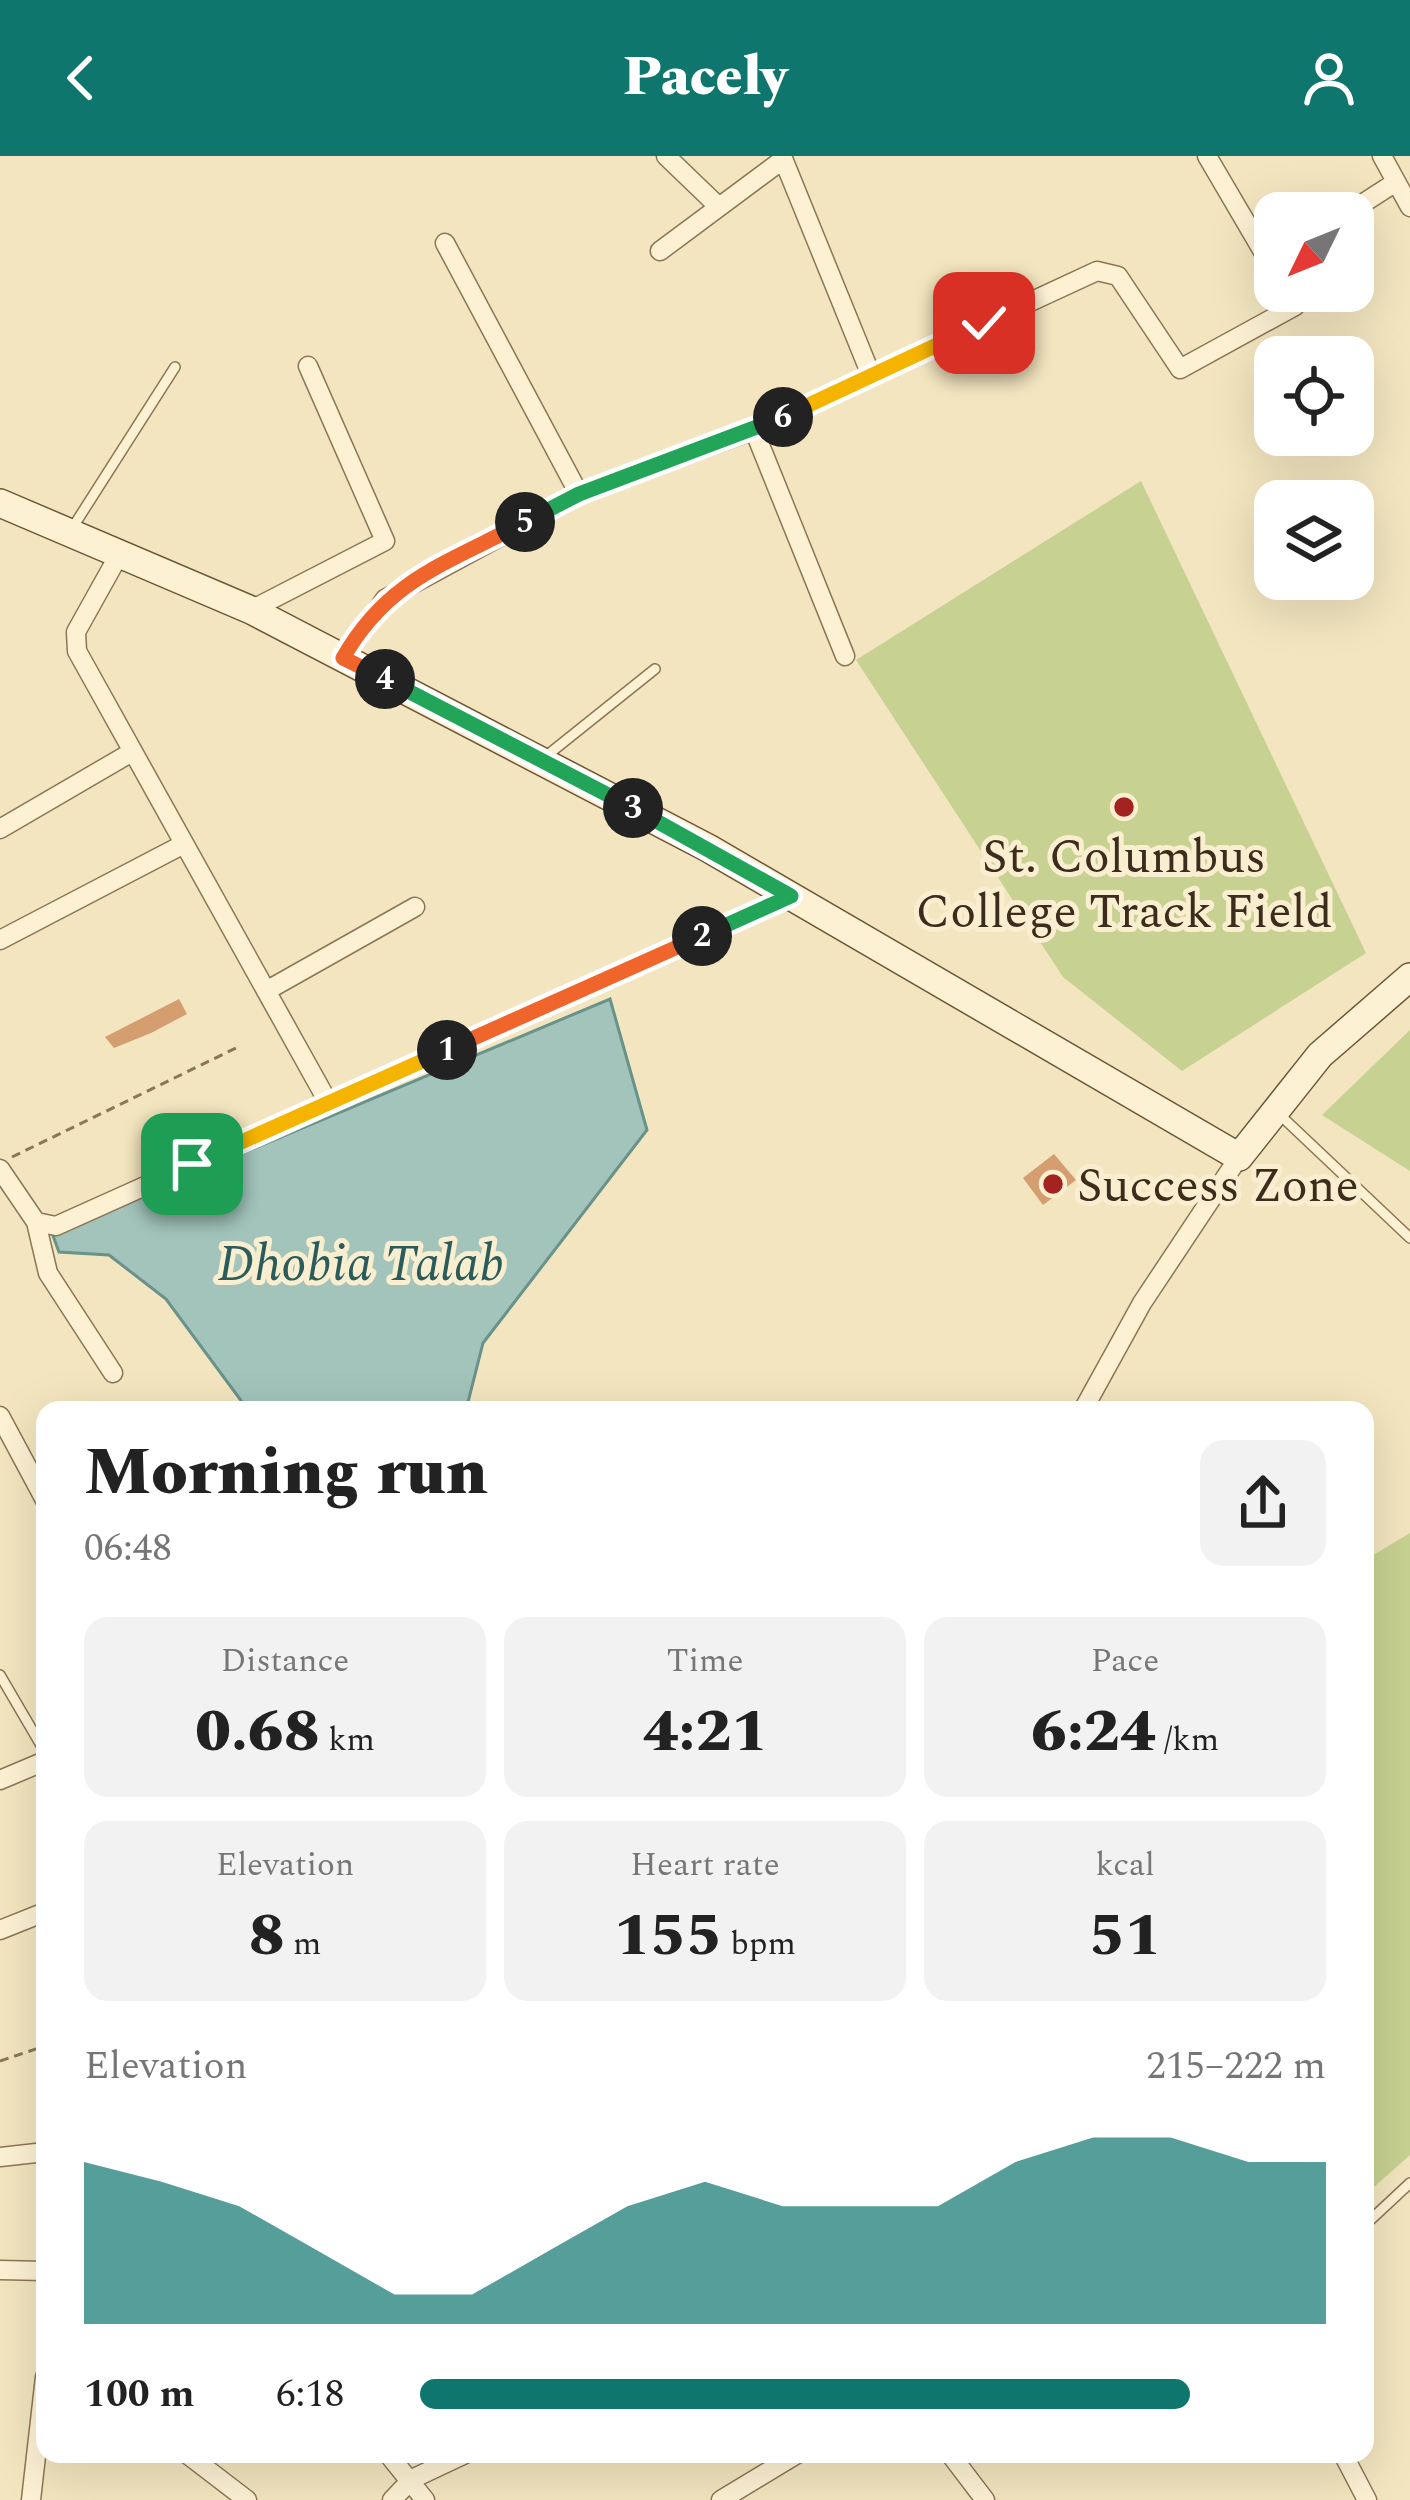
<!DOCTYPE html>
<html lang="en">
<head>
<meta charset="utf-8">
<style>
	body { margin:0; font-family:Spectral,serif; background:#f2f2f2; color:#222; height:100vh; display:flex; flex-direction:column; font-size:45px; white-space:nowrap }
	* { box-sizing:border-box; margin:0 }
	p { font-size:39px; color:#767676 }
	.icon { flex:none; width:66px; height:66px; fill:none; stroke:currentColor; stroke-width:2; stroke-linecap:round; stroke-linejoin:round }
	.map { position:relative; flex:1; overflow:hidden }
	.sheet { position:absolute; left:36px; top:1245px; width:1338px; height:1062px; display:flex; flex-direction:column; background:#fff; border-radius:24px; box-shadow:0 12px 48px #0002 }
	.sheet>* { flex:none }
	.needle { width:78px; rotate:227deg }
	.tools { position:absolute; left:1254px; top:36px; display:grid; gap:24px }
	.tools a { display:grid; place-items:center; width:120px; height:120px; border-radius:24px; background:#fff; box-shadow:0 12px 48px #0002; font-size:60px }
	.pin { position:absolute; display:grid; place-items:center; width:102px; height:102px; color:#fff; margin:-51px; border-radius:24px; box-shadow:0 6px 18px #0006 }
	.km { position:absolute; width:60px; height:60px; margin:-30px; border-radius:50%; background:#222; color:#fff; font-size:33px; line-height:60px; text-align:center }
	.round { display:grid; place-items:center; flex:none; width:126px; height:126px; border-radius:24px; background:#f2f2f2 }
	.summary { display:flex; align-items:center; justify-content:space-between; height:204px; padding:0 48px }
	h1 { font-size:66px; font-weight:800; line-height:90px }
	.figures { display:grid; grid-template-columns:repeat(3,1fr); gap:18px; height:204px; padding:12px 48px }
	.figures div { display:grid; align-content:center; border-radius:24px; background:#f2f2f2; text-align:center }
	.figures b { font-size:60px; font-weight:800 }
	.figures small { font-size:33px; font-weight:400 }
	.figures p { font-size:33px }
	.chart { height:336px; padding:24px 48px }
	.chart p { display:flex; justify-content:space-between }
	.chart svg { width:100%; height:216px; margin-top:12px; fill:#0f766e; opacity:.7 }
	ul { padding:0 48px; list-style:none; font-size:39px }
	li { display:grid; grid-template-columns:192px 144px 1fr; align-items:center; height:90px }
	li i { height:30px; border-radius:15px; background:#0f766e }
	header { display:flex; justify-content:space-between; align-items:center; height:156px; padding:0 48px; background:#0f766e; color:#fff; font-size:54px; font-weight:800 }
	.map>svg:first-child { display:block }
	.green { fill:#c7d191 }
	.water { fill:#a2c4bb; stroke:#68928a; stroke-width:3 }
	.building { fill:#d49e70 }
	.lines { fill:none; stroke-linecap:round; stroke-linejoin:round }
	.service-casing { stroke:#8d7555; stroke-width:12 }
	.minor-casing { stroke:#8d7555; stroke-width:21 }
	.secondary-casing { stroke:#6e5638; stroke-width:30 }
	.path { stroke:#8d7555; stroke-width:3; stroke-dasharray:9 6; stroke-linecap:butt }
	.service { stroke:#fcf1d3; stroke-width:9 }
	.minor { stroke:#fcf1d3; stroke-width:18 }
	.secondary { stroke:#fcf1d3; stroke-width:27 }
	.split-1-casing { stroke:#fff; stroke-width:24 }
	.split-2-casing { stroke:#fff; stroke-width:24 }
	.split-3-casing { stroke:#fff; stroke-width:24 }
	.split-4-casing { stroke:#fff; stroke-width:24 }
	.split-5-casing { stroke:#fff; stroke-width:24 }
	.split-6-casing { stroke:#fff; stroke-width:24 }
	.split-7-casing { stroke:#fff; stroke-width:24 }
	.split-1 { stroke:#f5b400; stroke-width:15 }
	.split-2 { stroke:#f0652b; stroke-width:15 }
	.split-3 { stroke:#22a559; stroke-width:15 }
	.split-4 { stroke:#22a559; stroke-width:15 }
	.split-5 { stroke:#f0652b; stroke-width:15 }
	.split-6 { stroke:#22a559; stroke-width:15 }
	.split-7 { stroke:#f5b400; stroke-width:15 }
	.poi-dot { fill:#a2231f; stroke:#f9eecf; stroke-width:4.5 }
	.labels { text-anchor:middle; stroke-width:10; stroke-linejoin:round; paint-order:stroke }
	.poi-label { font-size:48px; fill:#3b2c1b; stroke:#f9eecf }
	.water-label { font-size:51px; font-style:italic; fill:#295c5b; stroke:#f9eecf }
</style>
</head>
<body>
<header><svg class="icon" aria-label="back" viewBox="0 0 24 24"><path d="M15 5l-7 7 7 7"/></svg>Pacely<svg class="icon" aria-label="person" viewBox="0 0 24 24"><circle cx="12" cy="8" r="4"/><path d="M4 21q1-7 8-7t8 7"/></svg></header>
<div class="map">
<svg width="1410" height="2344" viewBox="0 0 1410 2344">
	<rect width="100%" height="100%" fill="#f2e5bf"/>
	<!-- green -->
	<path class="green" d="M1141 325 1366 797 1182 915 1063 821 856 504Z
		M1410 874V1015L1322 959Z
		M1410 1377V1999L1365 2039V1404Z"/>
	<!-- water -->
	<path class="water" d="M610 843 647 974 483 1187 466 1254H248L166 1143 109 1099 59 1096 52 1077Z"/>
	<!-- building -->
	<path class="building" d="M179 843 187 858 151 877 114 892 105 881Z
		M1054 998 1076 1024 1043 1049 1023 1022Z"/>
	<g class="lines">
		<defs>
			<path id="service" d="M73 371 175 211
				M545 601 655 513
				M1279 958 1410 1082
				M0 1519 45 1596
				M1365 2069 1410 2027"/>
			<path id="minor" d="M666 0 719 51
				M782 0 871 219
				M1207 0 1275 116
				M1382 0 1410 51
				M1348 57 1396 26
				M445 87 579 338
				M660 95 781 5
				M754 274 845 500
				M120 397 76 476 77 495 328 946
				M251 454 385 385 308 210
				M343 502 385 443 579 338 754 274 1097 115 1118 120 1180 213 1295 150 1286 135
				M0 673 132 596
				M0 784 184 688
				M266 835 415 751
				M0 1013 36 1066 56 1070 791 740
				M36 1066 48 1117 113 1217
				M1083 1254 1142 1147 1239 1001
				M0 1260 45 1344
				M0 1624 45 1605
				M0 1774 45 1756
				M0 2001 45 1996
				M0 2114 45 2115
				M187 2298 247 2344
				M388 2298 425 2344
				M950 2298 985 2344
				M1343 2298 1367 2344
				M31 2344 45 2221
				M392 2344 412 2323 465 2298
				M721 2344 797 2298"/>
			<path id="secondary" d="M0 347 251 454 708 692 1239 1001 1320 899 1410 821"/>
		</defs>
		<!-- service casing -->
		<use href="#service" class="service-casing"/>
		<!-- minor casing -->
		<use href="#minor" class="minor-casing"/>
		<!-- secondary casing -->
		<use href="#secondary" class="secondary-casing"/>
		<!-- path -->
		<path class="path" d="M12 1001 238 891
			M0 1905 45 1890"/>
		<!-- service -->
		<use href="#service" class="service"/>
		<!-- minor -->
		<use href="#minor" class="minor"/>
		<!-- secondary -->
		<use href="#secondary" class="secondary"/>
	</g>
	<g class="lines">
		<defs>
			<path id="split-1" d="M192 1008 447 894"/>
			<path id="split-2" d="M447 894 702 780"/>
			<path id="split-3" d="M633 652 791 740 702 780"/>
			<path id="split-4" d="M385 523 633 652"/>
			<path id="split-5" d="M385 523 343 502C388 423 448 407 525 366"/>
			<path id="split-6" d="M525 366 579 338 783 261"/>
			<path id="split-7" d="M783 261 984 167"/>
		</defs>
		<!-- split-1 casing -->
		<use href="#split-1" class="split-1-casing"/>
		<!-- split-2 casing -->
		<use href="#split-2" class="split-2-casing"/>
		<!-- split-3 casing -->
		<use href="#split-3" class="split-3-casing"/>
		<!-- split-4 casing -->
		<use href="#split-4" class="split-4-casing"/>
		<!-- split-5 casing -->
		<use href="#split-5" class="split-5-casing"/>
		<!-- split-6 casing -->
		<use href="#split-6" class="split-6-casing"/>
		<!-- split-7 casing -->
		<use href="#split-7" class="split-7-casing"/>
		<!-- split-1 -->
		<use href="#split-1" class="split-1"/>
		<!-- split-2 -->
		<use href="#split-2" class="split-2"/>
		<!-- split-3 -->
		<use href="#split-3" class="split-3"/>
		<!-- split-4 -->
		<use href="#split-4" class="split-4"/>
		<!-- split-5 -->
		<use href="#split-5" class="split-5"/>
		<!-- split-6 -->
		<use href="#split-6" class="split-6"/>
		<!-- split-7 -->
		<use href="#split-7" class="split-7"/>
	</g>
	<!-- markers -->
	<g class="poi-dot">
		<circle cx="1124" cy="651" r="12"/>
		<circle cx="1053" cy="1028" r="12"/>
	</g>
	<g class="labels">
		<!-- poi labels -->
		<g class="poi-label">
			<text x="1124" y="716">St. Columbus<tspan x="1124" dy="55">College Track Field</tspan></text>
			<text x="1077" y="1045" text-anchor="start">Success Zone</text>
		</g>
		<!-- water labels -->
		<g class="water-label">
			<text x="361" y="1124">Dhobia Talab</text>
		</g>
	</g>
</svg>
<div class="tools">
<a><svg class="needle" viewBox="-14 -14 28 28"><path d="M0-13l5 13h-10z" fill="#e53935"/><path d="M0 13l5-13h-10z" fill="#767676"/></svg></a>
<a><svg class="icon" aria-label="locate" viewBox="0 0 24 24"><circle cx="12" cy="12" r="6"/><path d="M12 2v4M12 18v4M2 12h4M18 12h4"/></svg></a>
<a><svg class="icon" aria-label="layers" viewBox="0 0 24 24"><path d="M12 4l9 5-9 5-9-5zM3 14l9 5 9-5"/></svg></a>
</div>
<div class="pin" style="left:192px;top:1008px;background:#1e9e55"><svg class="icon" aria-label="arrive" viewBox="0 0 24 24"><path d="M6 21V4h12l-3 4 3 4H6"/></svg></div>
<div class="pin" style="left:984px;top:167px;background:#d93025"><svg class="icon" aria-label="check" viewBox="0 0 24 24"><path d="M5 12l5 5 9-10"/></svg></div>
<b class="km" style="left:447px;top:894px">1</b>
<b class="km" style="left:702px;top:780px">2</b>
<b class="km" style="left:633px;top:652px">3</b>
<b class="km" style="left:385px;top:523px">4</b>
<b class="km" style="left:525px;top:366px">5</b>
<b class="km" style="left:783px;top:261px">6</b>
<section class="sheet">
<div class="summary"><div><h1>Morning run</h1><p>06:48</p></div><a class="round"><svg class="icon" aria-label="share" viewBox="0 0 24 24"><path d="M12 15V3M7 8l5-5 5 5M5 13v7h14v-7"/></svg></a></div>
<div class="figures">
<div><p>Distance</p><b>0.68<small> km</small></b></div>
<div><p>Time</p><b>4:21</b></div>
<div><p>Pace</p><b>6:24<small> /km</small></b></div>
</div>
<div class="figures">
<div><p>Elevation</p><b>8<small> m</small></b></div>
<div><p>Heart rate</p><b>155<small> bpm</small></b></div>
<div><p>kcal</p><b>51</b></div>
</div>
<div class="chart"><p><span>Elevation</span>215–222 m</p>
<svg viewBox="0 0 160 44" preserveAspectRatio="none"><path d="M0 44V11L10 15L20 20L30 29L40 38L50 38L60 29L70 20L80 15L90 20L100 20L110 20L120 11L130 6L140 6L150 11L160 11V44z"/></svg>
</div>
<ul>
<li><b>100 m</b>6:18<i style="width:85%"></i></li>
</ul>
</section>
</div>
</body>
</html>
